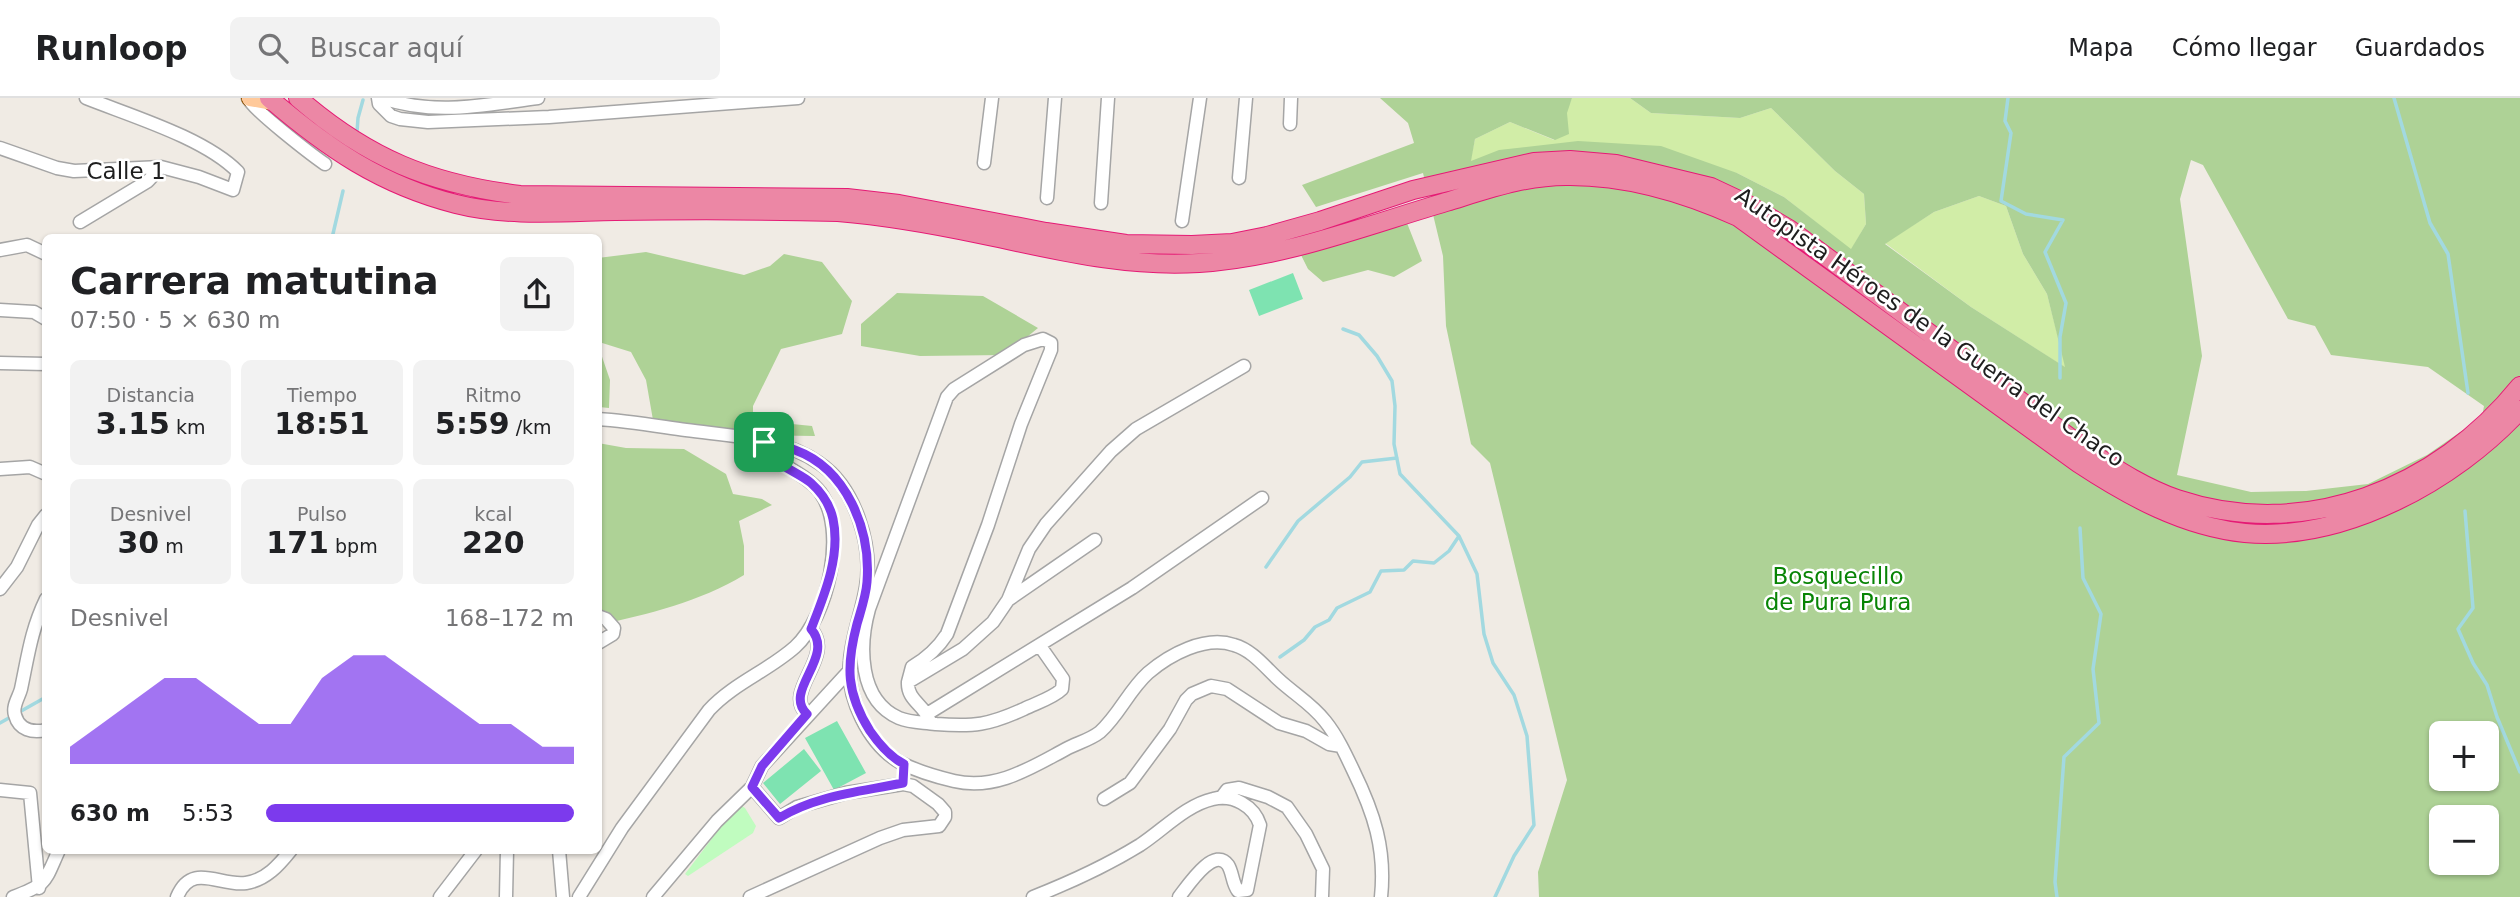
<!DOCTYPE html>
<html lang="es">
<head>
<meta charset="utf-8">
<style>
	body { margin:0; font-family:"DejaVu Sans",sans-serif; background:#f2f2f2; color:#202124; height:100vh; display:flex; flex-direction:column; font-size:26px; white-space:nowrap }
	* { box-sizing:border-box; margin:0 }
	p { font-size:23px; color:#757577 }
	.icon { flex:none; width:38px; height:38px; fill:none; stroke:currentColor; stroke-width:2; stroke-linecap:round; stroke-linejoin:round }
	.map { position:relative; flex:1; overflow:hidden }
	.side { position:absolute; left:42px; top:136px; width:560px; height:620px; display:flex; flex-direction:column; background:#fff; border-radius:10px; box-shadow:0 2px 5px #0004 }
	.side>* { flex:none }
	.tools { position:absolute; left:2429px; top:623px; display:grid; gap:14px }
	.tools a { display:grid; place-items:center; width:70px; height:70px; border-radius:10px; background:#fff; box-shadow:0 2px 5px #0004; font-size:35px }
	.pin { position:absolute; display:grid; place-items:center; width:60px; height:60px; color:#fff; margin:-30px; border-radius:14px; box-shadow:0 4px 10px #0006 }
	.round { display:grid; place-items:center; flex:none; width:74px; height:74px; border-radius:10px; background:#f2f2f2 }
	.headline { display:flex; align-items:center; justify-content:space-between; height:119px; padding:0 28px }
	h1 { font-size:38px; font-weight:600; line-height:52px }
	.figures { display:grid; grid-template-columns:repeat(3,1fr); gap:10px; height:119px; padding:7px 28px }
	.figures div { display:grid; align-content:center; border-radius:10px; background:#f2f2f2; text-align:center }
	.figures b { font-size:30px; font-weight:600 }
	.figures small { font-size:19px; font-weight:400 }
	.figures p { font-size:19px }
	.chart { height:196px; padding:14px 28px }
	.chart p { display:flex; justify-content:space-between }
	.chart svg { width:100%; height:126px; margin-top:7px; fill:#7c3aed; opacity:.7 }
	ul { padding:0 28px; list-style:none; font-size:23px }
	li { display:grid; grid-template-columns:112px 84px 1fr; align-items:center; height:52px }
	li i { height:18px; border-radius:9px; background:#7c3aed }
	header { display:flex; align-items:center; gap:42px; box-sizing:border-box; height:98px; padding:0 35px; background:#fff; border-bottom:2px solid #e0e0e0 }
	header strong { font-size:33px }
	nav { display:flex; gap:38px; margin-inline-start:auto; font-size:24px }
	.search { width:490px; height:63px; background:#f2f2f2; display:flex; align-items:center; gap:18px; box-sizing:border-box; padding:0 24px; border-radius:10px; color:#757577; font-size:26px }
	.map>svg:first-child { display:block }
	.grass { fill:#d1eda7 }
	.forest { fill:#aed296; fill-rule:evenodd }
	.park { fill:#c0fcbf }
	.pitch { fill:#7ee3b1 }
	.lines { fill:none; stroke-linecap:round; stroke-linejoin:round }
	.stream { stroke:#a2d9e0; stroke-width:3.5 }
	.minor-casing { stroke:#a5a5a5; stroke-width:15 }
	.major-casing { stroke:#995600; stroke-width:18 }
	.highway-casing { stroke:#e51a75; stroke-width:20 }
	.minor { stroke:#fff; stroke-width:12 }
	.major { stroke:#ffc99a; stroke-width:16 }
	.highway { stroke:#ec87a5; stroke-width:18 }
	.route-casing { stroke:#fff; stroke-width:14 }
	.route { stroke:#7c3aed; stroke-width:9 }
	.labels { text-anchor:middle; stroke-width:5; stroke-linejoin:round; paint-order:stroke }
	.street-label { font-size:23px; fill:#1e1e1e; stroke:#fff }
	.park-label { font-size:23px; fill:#088405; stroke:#fff }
</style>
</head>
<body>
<header>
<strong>Runloop</strong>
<div class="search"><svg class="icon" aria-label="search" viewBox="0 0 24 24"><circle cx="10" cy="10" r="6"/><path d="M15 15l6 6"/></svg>Buscar aquí</div>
<nav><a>Mapa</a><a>Cómo llegar</a><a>Guardados</a></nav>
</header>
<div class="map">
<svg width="2520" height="799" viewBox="0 0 2520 799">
	<rect width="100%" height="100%" fill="#f0ebe4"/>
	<!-- grass -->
	<path class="grass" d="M1572 0H1630L1651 15 1740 20 1771 10 1835 73 1864 96 1866 126 1851 152 1784 99 1737 75 1470 64 1475 41 1510 24 1554 42Z
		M1979 98 2006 108 2023 156 2047 196 2066 270 1971 209 1885 145 1934 114Z"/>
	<!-- forest -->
	<path class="forest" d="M1380 0H1572L1567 15 1569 36 1555 42 1510 24 1475 41 1471 63 1499 52 1578 43 1661 48 1737 75 1784 99 1851 151 1866 126 1864 96 1835 73 1771 10 1740 20 1651 15 1630 0H2520V799H1539L1538 774 1567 682 1490 365 1471 346 1446 228 1443 158 1423 75 1316 109 1302 87 1414 45 1408 25ZM2191 62 2203 67 2288 221 2315 228 2331 257 2428 269 2484 308 2482 319 2427 357 2368 386 2306 393 2251 394 2177 377 2202 258 2180 101ZM1979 98 2006 108 2023 156 2047 196 2065 269 1971 209 1885 146 1934 114ZM2441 635H2487V681H2441ZM2441 719H2487V765H2441Z
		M1407 125 1422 163 1394 179 1368 172 1323 184 1308 171 1301 157 1346 141Z
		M646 154 744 177 770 168 784 156 822 164 852 203 842 236 781 251 753 308V322L812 328 815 338 748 337 653 322 646 282 631 254 599 244 598 160Z
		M897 195 983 198 1038 230 1005 257 920 258 861 248V226Z
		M598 247 610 282 609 310 599 309Z
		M598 345 626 350 684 351 726 376 733 396 762 401 772 407 739 423 744 448V477C699 504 649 516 599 527Z"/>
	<!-- park -->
	<path class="park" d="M738 706 745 710 756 728 753 735 688 778 685 776Z"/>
	<!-- pitch -->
	<path class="pitch" d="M1293 175 1303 201 1259 218 1249 192Z
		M837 623 866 675 834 692 805 640Z
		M804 651 821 673 780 706 763 685Z"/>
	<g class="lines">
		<!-- stream -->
		<path class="stream" d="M2008 0 2005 23 2011 35 2001 103 2026 116 2063 122 2045 154 2066 205 2060 239V280
			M2394 0 2430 125 2448 156 2468 295
			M357 34 358 20 363 2
			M332 140 343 93
			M1343 231 1359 237 1377 258 1392 283 1395 308 1394 346 1400 376 1459 438 1477 476 1484 536 1493 565 1514 597 1527 638 1534 727 1514 758 1495 799
			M2465 413 2473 510 2458 531 2473 565 2487 587 2497 619 2520 674
			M1266 469 1298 423 1350 379 1362 364 1397 360
			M1280 559 1304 542 1315 529 1329 522 1337 510 1370 494 1381 473 1404 472 1413 463 1434 465 1449 453 1459 438
			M0 625 46 599
			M2057 799 2055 784 2064 659 2099 625 2093 571 2101 516 2083 480 2080 430"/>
		<defs>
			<path id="minor" d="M248 0C251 10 312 57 325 66
				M378 0 379 6 391 18 400 21 428 24 549 19 798 0
				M382 0C436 18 483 7 538 0
				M1290 26 1291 0
				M0 50 57 70 74 73 161 69 199 79 233 92 238 74C205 40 131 18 86 0
				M984 65 992 0
				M1239 80 1246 0
				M1047 100 1055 0
				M1101 105 1108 0
				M1182 123 1200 0
				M80 124 148 83 161 69
				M0 152 27 147 46 156
				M0 212 34 214 46 221
				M0 265 46 266
				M598 321C628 323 657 328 686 332 730 338 782 339 819 365 855 389 873 447 866 489 862 514 852 537 850 563 846 599 868 646 901 665 917 673 937 679 954 683 996 693 1032 669 1066 651 1077 645 1090 642 1100 634 1119 617 1129 592 1148 575 1169 557 1205 537 1234 547 1252 552 1265 569 1278 581 1294 596 1312 606 1325 623 1337 638 1345 655 1353 672 1374 715 1386 751 1381 799
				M0 371 30 369 46 376
				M0 491 17 469 38 427 46 417
				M46 501C31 532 28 558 21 591 19 599 12 608 15 617 19 632 32 635 46 632
				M1008 502 1029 451 1046 426 1111 353 1136 331 1244 268
				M598 518 606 521 614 530 613 536 598 545
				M908 584 912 569C927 560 938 550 947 536L988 427 1021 326 1051 252V245L1043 241 1024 247 954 291 947 299 869 511C859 547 858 602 899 620 911 625 923 624 936 626 974 629 989 627 1024 611 1036 605 1053 600 1062 591L1063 581 1040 548
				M807 616C782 593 836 559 811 531
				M927 616 1132 490 1262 400
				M929 621C923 606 907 602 908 584L963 551 993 524 1008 502 1095 442
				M0 692 30 695 39 790
				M1221 700 1227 692 1239 690 1268 699 1287 709 1306 736 1323 771 1322 799
				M1104 701 1130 685 1170 631 1186 602 1192 596 1211 588 1227 591 1279 625 1306 633 1329 646 1341 648
				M559 752 563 799
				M13 799C48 786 44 785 59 752
				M177 799C192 763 220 789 246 785 266 782 279 767 291 752
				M440 799 476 752
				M506 799 507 752
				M579 799 622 730 709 612C734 585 768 573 795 549 828 519 848 432 820 394 806 376 782 369 765 353L764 344
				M653 799 717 723 752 689 762 668 849 573
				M750 799 880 740 903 732 939 728 945 719V714L938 706 913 688 903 686 846 695 797 709 779 720 752 689
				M1033 799C1071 784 1106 768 1140 747 1163 732 1186 707 1213 701 1233 696 1254 708 1260 727L1247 792 1238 793C1232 785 1233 775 1228 767 1214 747 1187 789 1179 799"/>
			<path id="major" d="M250 0 273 4"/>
			<path id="highway" d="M269 0C327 50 381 87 456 106 507 119 563 114 615 113 689 112 763 112 838 114 885 118 932 126 979 136 1052 151 1124 170 1199 165 1283 160 1365 128 1446 104 1486 92 1527 77 1570 78 1629 78 1685 95 1738 119L2078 365C2128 398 2184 429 2245 435 2344 444 2455 383 2520 312
				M298 0C367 60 430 86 520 97L847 100 899 106 1046 134 1126 146 1192 147 1232 145 1267 138 1320 123 1413 92 1534 64 1570 62 1616 66 1711 89 1745 105 1789 131 2088 353C2116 371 2145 390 2177 401 2305 444 2438 390 2520 288"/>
		</defs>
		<!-- minor casing -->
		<use href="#minor" class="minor-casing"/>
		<!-- major casing -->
		<use href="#major" class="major-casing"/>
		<!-- highway casing -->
		<use href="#highway" class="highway-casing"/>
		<!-- minor -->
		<use href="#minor" class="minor"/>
		<!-- major -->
		<use href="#major" class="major"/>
		<!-- highway -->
		<use href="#highway" class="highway"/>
	</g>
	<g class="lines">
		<defs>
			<path id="route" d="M764 344C774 347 786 348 795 352 847 371 871 432 867 484 866 498 861 512 857 526 846 568 846 595 870 633 879 646 890 659 904 666L903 685C860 694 817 697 779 720L752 689 762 668 807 616C782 593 836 559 811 531 824 498 841 458 833 421 830 407 821 394 811 385 799 374 762 362 764 344Z"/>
		</defs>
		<!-- route casing -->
		<use href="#route" class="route-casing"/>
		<!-- route -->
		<use href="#route" class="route"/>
	</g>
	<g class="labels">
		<!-- street labels -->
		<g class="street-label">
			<text x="126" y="81">Calle 1</text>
			<text transform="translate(1930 229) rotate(35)" y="8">Autopista Héroes de la Guerra del Chaco</text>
		</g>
		<!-- park labels -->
		<g class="park-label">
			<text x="1838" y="486">Bosquecillo<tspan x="1838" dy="26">de Pura Pura</tspan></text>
		</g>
	</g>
</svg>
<div class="tools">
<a>+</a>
<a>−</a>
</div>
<div class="pin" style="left:764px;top:344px;background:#1e9e55"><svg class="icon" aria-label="arrive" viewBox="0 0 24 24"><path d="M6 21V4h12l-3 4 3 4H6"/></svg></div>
<section class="side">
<div class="headline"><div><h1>Carrera matutina</h1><p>07:50 · 5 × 630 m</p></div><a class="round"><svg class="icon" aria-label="share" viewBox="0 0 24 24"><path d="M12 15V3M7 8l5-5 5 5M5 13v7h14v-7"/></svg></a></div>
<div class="figures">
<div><p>Distancia</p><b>3.15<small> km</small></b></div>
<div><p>Tiempo</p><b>18:51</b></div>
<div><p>Ritmo</p><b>5:59<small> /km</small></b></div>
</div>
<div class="figures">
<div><p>Desnivel</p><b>30<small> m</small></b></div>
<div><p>Pulso</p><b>171<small> bpm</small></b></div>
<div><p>kcal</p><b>220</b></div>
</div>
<div class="chart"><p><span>Desnivel</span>168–172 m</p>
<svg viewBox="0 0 160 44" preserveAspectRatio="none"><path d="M0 44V38L10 30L20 22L30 14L40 14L50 22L60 30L70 30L80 14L90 6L100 6L110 14L120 22L130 30L140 30L150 38L160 38V44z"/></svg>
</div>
<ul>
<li><b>630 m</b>5:53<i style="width:100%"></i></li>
</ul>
</section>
</div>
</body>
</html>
